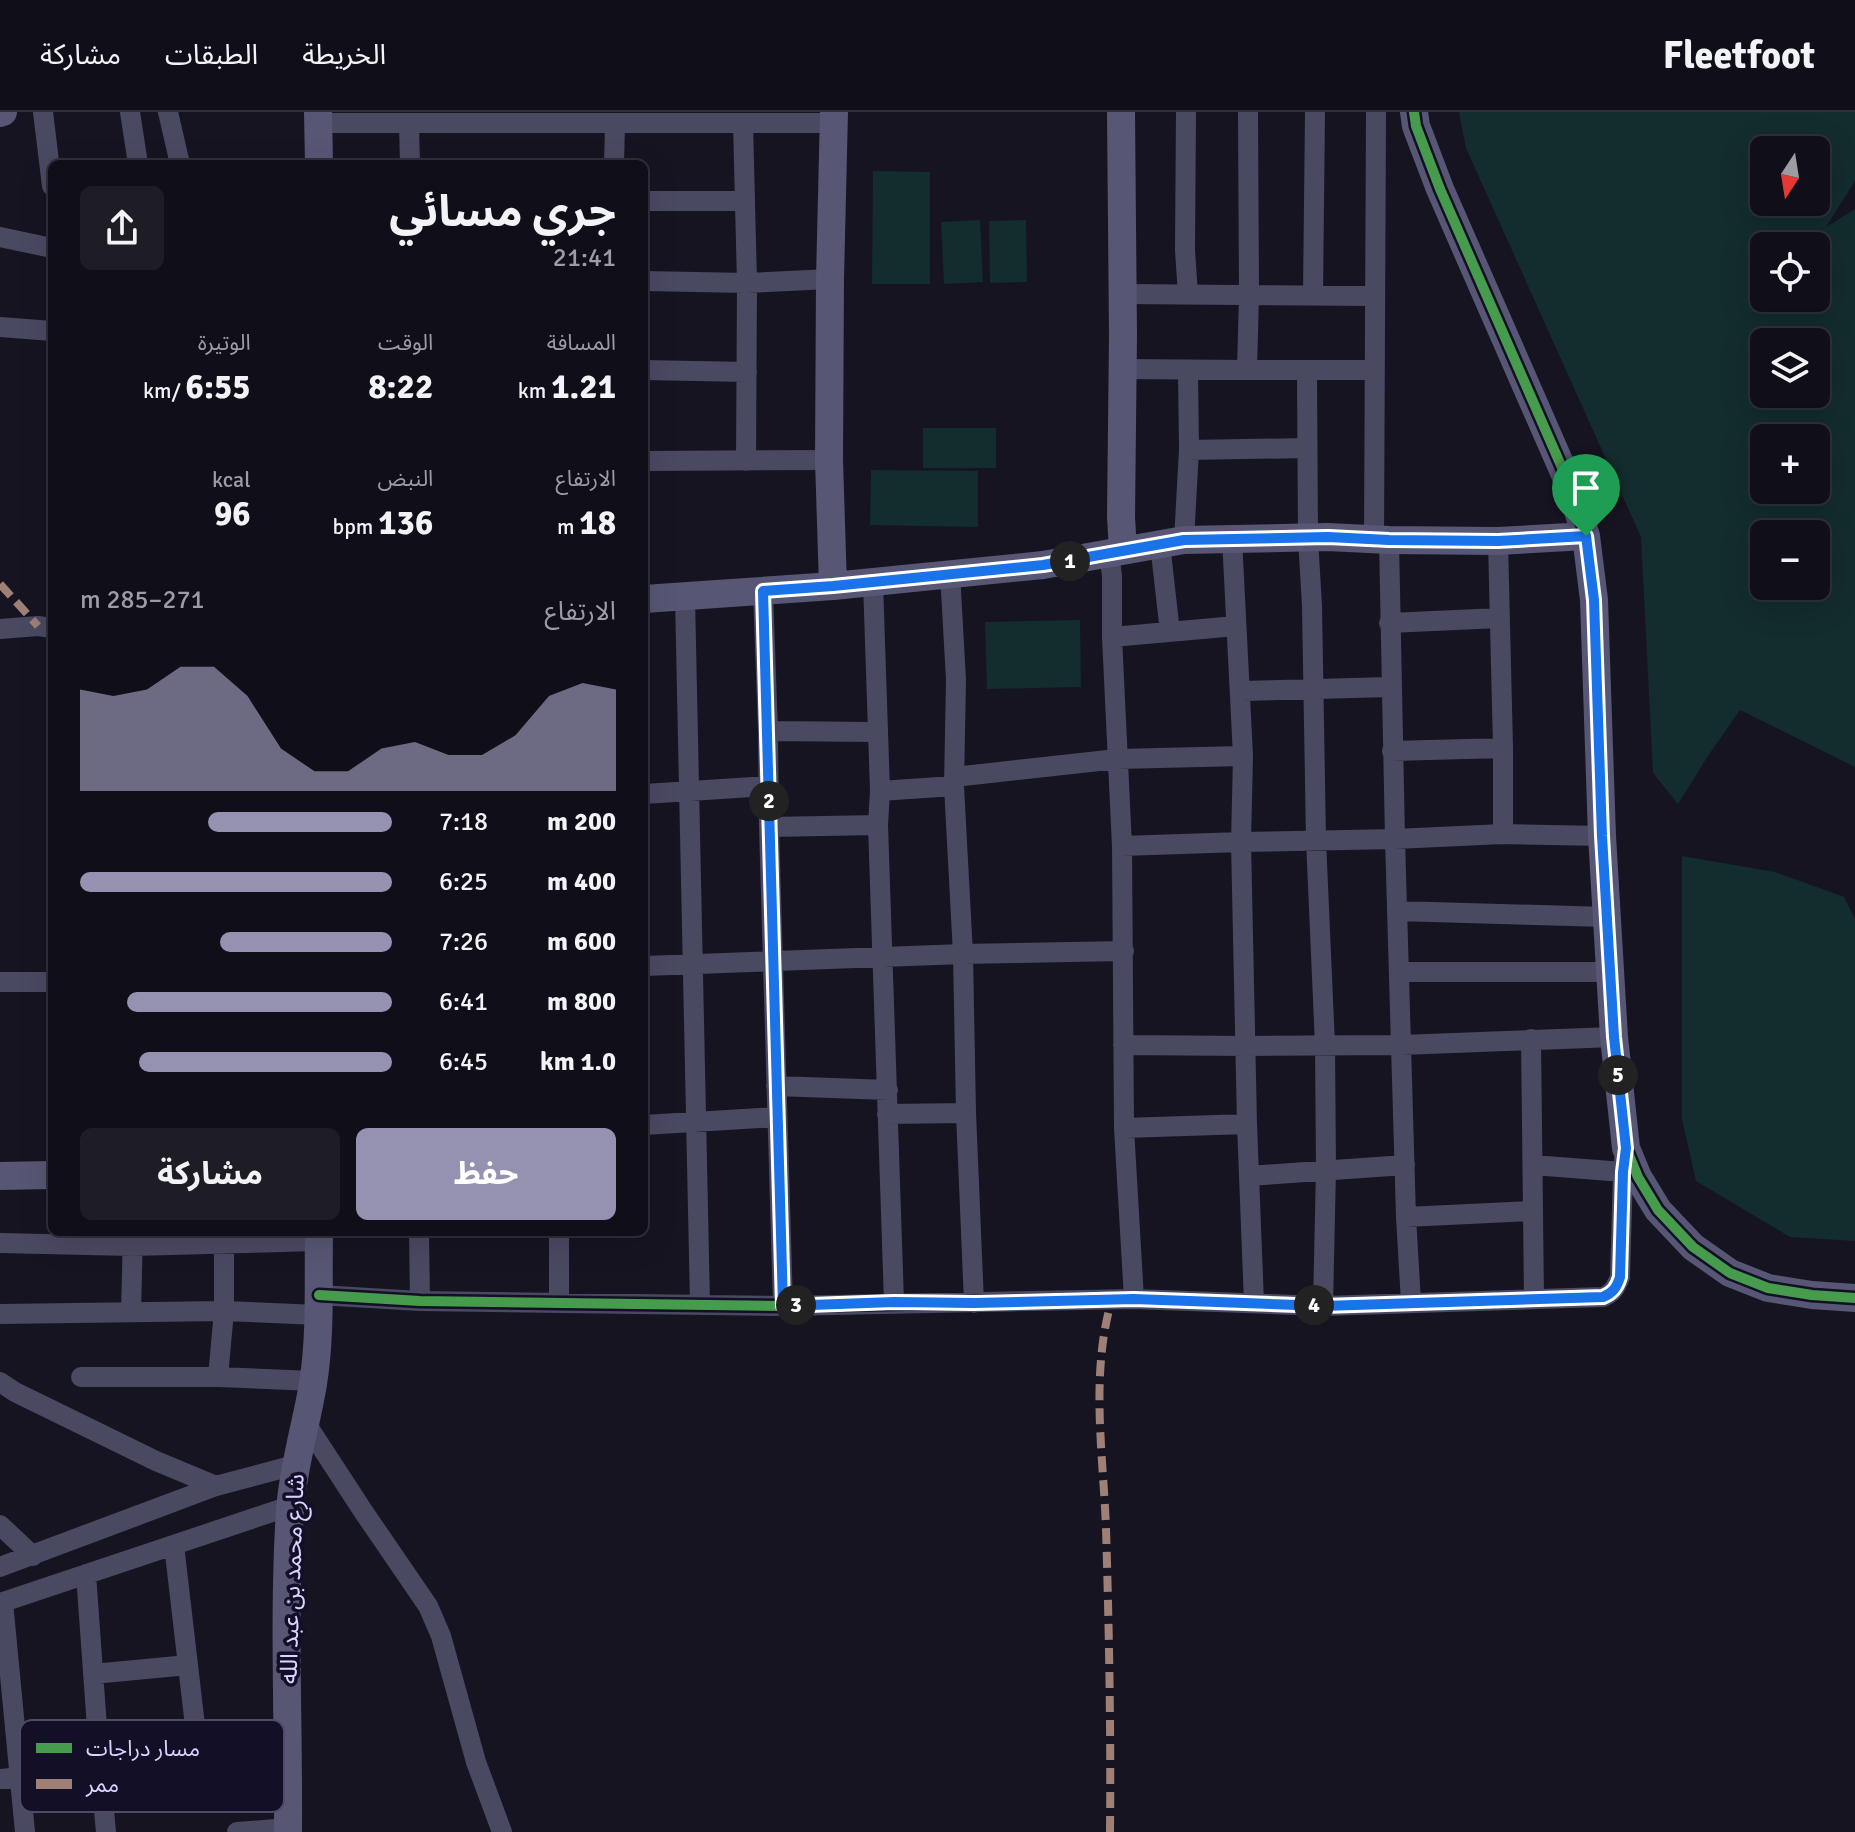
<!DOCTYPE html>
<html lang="ar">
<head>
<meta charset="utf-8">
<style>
	body { margin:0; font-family:Signika,"Noto Sans Arabic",sans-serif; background:#1e1d26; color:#f1f3f6; direction:rtl; height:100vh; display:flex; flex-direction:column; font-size:30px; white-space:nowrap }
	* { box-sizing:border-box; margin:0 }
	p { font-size:26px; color:#9c9ca2 }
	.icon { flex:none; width:44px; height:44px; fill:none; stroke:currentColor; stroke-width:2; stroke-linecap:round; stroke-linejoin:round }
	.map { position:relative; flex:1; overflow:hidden; direction:ltr }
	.drawer { position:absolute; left:48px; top:48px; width:600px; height:1076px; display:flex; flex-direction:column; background:#100f19; border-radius:12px; box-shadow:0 8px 32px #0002,0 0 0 2px #302f38; direction:rtl }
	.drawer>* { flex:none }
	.needle { width:52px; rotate:192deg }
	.tools { position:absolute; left:1750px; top:24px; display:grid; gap:16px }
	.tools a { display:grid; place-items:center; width:80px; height:80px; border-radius:12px; background:#100f19; box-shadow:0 8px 32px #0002,0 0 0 2px #302f38; font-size:40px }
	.pin { position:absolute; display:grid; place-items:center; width:68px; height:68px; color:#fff; margin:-82px -34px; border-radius:50% 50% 50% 0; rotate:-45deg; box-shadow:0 0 8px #0007 }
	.pin .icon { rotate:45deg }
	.km { position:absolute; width:40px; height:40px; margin:-20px; border-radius:50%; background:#222; color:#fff; font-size:22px; line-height:40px; text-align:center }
	.round { display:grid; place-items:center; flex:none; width:84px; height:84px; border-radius:12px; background:#1e1d26 }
	.head { display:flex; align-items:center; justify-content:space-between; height:136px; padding:0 32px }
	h1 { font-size:44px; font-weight:700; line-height:60px }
	.stats { display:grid; grid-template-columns:repeat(3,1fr); gap:12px; height:136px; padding:8px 32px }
	.stats div { display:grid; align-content:center }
	.stats b { font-size:34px; font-weight:700 }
	.stats small { font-size:22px; font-weight:400 }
	.stats p { font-size:22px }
	.chart { height:224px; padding:16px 32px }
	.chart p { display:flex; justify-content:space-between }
	.chart svg { width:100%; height:144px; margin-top:8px; fill:#9591b1; opacity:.7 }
	.action { display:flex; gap:16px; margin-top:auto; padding:16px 32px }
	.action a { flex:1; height:92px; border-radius:12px; background:#9591b1; color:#fff; font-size:32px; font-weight:700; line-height:92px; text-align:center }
	.action a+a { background:#1e1d26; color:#f1f3f6 }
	ul { padding:0 32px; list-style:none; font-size:26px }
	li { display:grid; grid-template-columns:128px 96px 1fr; align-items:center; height:60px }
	li i { height:20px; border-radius:10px; background:#9591b1 }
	header { display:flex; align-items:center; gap:48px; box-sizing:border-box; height:112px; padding:0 40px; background:#100f19; border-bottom:2px solid #302f38 }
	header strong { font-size:38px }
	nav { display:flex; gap:44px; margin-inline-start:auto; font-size:28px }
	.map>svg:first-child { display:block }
	.green { fill:#132c2d; fill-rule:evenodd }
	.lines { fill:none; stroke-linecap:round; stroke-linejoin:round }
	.street { stroke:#4a4962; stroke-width:20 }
	.secondary { stroke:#575674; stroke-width:28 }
	.quiet { stroke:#9e8076; stroke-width:8; stroke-dasharray:16 8; stroke-linecap:butt }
	.cycleway-casing { stroke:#130f26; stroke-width:15 }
	.cycleway { stroke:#469c4c; stroke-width:10 }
	.route-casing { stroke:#fff; stroke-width:16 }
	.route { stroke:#1a73e8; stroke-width:10 }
	.labels { text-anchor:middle; stroke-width:7; stroke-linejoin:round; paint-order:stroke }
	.street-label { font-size:24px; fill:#d9d4ff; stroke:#130f26 }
	.key { fill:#130f26; stroke:#4e4a67; stroke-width:2 }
	.key-label { font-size:22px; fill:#d9d4ff }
</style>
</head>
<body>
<header>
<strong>Fleetfoot</strong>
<nav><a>الخريطة</a><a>الطبقات</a><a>مشاركة</a></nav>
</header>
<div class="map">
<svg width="1855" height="1720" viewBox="0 0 1855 1720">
	<rect width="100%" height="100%" fill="#161421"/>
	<!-- green -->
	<path class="green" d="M1459 0H1855V69L1826 115 1855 97V655L1740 598 1708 644 1678 692 1653 661 1641 425 1466 36ZM1764 38H1816V90H1764ZM1816 134V186H1764V134ZM1816 230V282H1764V230ZM1816 326V378H1764V326ZM1816 422V474H1764V422Z
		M873 59 930 60V172H872Z
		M980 108 983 170 944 172 941 110Z
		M1026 108 1027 170 990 171 989 109Z
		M923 316H996V356H923Z
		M871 358 978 359V415L870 413Z
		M1080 508 1081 575 987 577 985 510Z
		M1682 744 1775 760 1844 785 1855 807V1129L1790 1125 1696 1069 1682 1007Z"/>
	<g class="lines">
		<!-- street -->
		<path class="street" d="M43 0 52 74
			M130 0 138 52
			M168 0 180 52
			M1186 0 1185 138 1188 183
			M319 11H835
			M743 11 747 171 746 349
			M409 12 410 52
			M614 52 615 12
			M644 89H745
			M0 125 52 136
			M644 169 747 171 830 167
			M1123 182 1375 184
			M1313 183 1315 0
			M0 215 52 219
			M1122 257 1247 258 1249 183 1248 0
			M644 258 747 260
			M1188 258 1189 338
			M1247 258H1375
			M1307 258 1308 426 1312 494 1316 728 1325 933 1326 1057 1323 1194
			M644 349 829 348
			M1232 426 1243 644 1241 730 1247 1012 1254 1191
			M1374 427 1376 0
			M1184 428 1189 338 1307 336
			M1389 428 1395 727 1406 1105 1411 1190
			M1498 429 1503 636V722
			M1160 432 1170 520
			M1109 442 1112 464V525L1122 734 1124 1016 1134 1187
			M950 461 956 568 954 674 963 842 966 1001 974 1191
			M873 470 880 679 878 713 894 1190
			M763 479 768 619 877 620
			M685 485 700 1192
			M1389 511 1500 506
			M0 517 38 514 52 516
			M1112 525 1236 514
			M1241 579 1390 575
			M768 619 769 715 783 1194
			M1392 639 1503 636
			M954 665 1117 647 1243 644
			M880 679 954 674
			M644 682 769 674
			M769 715 878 713
			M1122 734 1241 730 1395 727 1503 722 1602 724
			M1397 799 1607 805
			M644 854 963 842 1124 839
			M1399 860H1610
			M0 870H52
			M1531 927 1534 1187
			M1123 933 1247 934 1401 933 1614 925
			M776 974 888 978
			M887 1002 966 1001
			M644 1013 777 1005
			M1124 1016 1247 1012
			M1533 1053 1623 1060
			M1249 1064 1405 1053
			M1406 1105 1533 1099
			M419 1120 420 1189
			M559 1120V1190
			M0 1131 132 1134 319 1129
			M319 1183 420 1189 783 1194 1134 1187 1323 1194 1603 1185C1613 1181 1616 1175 1620 1165L1623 1060 1625 1040
			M131 1200 133 1120
			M0 1202 224 1199 318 1203
			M81 1265H218L313 1269
			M218 1265 224 1199V1121
			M0 1270 15 1280 156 1349 216 1374
			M305 1310 363 1399 428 1494 441 1524 476 1650 502 1720
			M0 1413 33 1444
			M174 1433 199 1648
			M0 1455 216 1374 295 1353
			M86 1462 100 1657 106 1720
			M3 1490 25 1720
			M0 1491 290 1394
			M93 1562 188 1553
			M0 1667 288 1639
			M237 1720 288 1716"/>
		<!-- secondary -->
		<path class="secondary" d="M318 0 319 52
			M1121 0 1123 223 1121 405 1123 438
			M1414 0 1416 14 1440 77 1570 374 1586 424 1594 488 1602 724 1614 925 1626 1036 1638 1065 1658 1098 1693 1135 1730 1161 1768 1176 1812 1183 1855 1186
			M0 1 3 0
			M833 474 829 348 830 167 834 0
			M644 487 833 474 1043 453 1184 428 1328 425 1389 428 1498 429 1586 424
			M0 1064 52 1063
			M288 1720C289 1613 283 1505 290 1398 293 1355 306 1314 313 1272 321 1222 318 1170 319 1120"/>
		<!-- quiet -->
		<path class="quiet" d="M0 472 38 514
			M1110 1720C1111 1619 1109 1517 1106 1416 1103 1339 1090 1262 1112 1187"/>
		<defs>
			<path id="cycleway" d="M1414 0 1416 14 1440 77 1570 374 1586 424 1594 488 1602 724 1614 925 1626 1036 1638 1065 1658 1098 1693 1135 1730 1161 1768 1176 1812 1183 1855 1186
				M319 1183 420 1189 783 1194 1134 1187 1323 1194 1603 1185C1613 1181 1616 1175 1620 1165L1623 1060 1626 1036"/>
		</defs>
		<!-- cycleway casing -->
		<use href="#cycleway" class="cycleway-casing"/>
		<!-- cycleway -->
		<use href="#cycleway" class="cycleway"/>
	</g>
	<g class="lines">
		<defs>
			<path id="route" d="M1586 424 1594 488 1602 724 1614 925 1626 1036 1623 1060 1620 1165C1617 1175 1613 1181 1603 1185L1323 1194 1134 1187 974 1191 894 1190 783 1194 763 479 833 474 1043 453 1184 428 1328 425 1389 428 1498 429Z"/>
		</defs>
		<!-- route casing -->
		<use href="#route" class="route-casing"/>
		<!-- route -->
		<use href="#route" class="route"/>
	</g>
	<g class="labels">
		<!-- street labels -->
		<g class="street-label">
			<text transform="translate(292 1467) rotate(-88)" y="8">شارع محمد بن عبد الله</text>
		</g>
	</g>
	<!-- legend -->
	<rect x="20" y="1608" width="264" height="92" rx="12" class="key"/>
	<rect x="36" y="1631" width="36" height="10" fill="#469c4c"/>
	<rect x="36" y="1667" width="36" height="10" fill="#9e8076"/>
	<g class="key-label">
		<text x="86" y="1644">مسار دراجات</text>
		<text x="86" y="1680">ممر</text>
	</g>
</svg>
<div class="tools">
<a><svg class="needle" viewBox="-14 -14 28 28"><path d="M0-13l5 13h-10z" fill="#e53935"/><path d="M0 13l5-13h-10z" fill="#9c9ca2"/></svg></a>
<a><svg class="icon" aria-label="locate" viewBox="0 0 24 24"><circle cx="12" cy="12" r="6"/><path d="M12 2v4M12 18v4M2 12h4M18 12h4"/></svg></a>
<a><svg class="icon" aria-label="layers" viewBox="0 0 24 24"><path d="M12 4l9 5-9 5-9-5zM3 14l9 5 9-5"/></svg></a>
<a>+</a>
<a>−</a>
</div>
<div class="pin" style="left:1586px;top:424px;background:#1e9e55"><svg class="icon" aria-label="arrive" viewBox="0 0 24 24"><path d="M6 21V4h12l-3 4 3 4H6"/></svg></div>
<b class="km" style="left:1070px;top:449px">1</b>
<b class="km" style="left:769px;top:689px">2</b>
<b class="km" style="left:796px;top:1193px">3</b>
<b class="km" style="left:1314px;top:1193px">4</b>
<b class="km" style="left:1618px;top:963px">5</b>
<section class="drawer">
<div class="head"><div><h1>جري مسائي</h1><p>21:41</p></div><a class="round"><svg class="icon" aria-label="share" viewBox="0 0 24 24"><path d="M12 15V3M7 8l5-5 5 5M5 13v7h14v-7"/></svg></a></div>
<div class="stats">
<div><p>المسافة</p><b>1.21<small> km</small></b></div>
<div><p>الوقت</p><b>8:22</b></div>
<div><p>الوتيرة</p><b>6:55<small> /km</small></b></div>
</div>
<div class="stats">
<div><p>الارتفاع</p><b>18<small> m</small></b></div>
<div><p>النبض</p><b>136<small> bpm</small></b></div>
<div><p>kcal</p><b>96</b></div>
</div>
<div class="chart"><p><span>الارتفاع</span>271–285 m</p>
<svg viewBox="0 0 160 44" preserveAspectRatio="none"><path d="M0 44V13L10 15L20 13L30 6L40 6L50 15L60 31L70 38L80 38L90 31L100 29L110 33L120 33L130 27L140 15L150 11L160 13V44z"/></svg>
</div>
<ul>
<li><b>200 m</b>7:18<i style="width:59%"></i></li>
<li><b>400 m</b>6:25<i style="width:100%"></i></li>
<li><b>600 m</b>7:26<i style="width:55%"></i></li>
<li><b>800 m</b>6:41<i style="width:85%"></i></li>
<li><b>1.0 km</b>6:45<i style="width:81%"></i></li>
</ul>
<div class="action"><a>حفظ</a><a>مشاركة</a></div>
</section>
</div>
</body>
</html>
